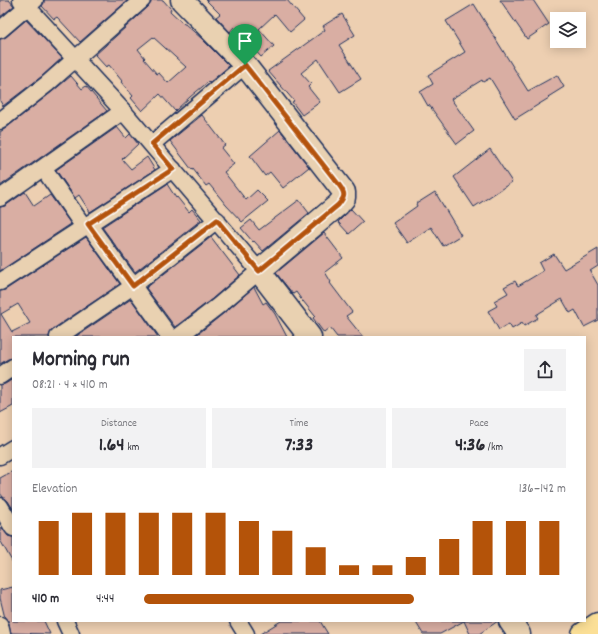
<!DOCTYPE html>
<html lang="en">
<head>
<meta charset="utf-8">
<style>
	body { margin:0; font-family:Dekko,sans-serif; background:#f2f2f3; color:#2b2b33; height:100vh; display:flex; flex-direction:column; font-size:15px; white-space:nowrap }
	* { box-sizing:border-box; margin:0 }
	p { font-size:13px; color:#7c7c81 }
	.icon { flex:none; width:22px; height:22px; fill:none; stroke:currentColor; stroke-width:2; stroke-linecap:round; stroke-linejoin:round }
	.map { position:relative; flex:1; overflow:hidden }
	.sheet { position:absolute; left:12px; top:336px; width:574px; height:286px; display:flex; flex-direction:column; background:#fff; border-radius:0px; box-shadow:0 2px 10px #0003 }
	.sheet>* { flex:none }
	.tools { position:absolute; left:550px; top:12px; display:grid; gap:8px }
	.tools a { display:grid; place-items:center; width:36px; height:36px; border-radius:0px; background:#fff; box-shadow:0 2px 10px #0003; font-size:20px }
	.pin { position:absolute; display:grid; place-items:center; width:34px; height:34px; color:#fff; margin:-41px -17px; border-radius:50% 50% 50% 0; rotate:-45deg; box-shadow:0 0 4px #0007 }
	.pin .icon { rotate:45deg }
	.round { display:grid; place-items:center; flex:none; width:42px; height:42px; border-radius:0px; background:#f2f2f3 }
	.headline { display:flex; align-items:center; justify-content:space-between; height:68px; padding:0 20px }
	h1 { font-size:22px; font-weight:700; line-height:30px }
	.figures { display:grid; grid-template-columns:repeat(3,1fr); gap:6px; height:68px; padding:4px 20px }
	.figures div { display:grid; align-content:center; border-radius:0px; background:#f2f2f3; text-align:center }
	.figures b { font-size:20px; font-weight:700 }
	.figures small { font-size:11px; font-weight:400 }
	.figures p { font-size:11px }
	.chart { height:112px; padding:8px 20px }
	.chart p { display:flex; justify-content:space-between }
	.chart svg { width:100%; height:72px; margin-top:4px; stroke:#b45309; stroke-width:6 }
	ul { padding:0 20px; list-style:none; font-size:13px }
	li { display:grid; grid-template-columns:64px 48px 1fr; align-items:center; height:30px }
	li i { height:10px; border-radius:5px; background:#b45309 }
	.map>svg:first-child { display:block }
	.building { fill:#d9aea3; stroke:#1b2f5e; fill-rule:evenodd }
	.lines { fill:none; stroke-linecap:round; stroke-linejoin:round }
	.minor-casing { stroke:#1b2f5e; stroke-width:19 }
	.secondary-casing { stroke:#1b2f5e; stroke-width:25 }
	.trunk-casing { stroke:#1b2f5e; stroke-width:25 }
	.minor { stroke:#e9d1b1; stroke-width:16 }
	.secondary { stroke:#e9d1b1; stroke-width:22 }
	.trunk { stroke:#fbdf96; stroke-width:22 }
	.route-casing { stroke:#fff; stroke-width:8 }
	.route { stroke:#b45309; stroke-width:5 }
</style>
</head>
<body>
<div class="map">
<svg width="598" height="634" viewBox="0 0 598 634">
	<rect width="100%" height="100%" fill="#edcfb1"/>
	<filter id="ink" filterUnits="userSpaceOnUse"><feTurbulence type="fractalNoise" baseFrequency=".025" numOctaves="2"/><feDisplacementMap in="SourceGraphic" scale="8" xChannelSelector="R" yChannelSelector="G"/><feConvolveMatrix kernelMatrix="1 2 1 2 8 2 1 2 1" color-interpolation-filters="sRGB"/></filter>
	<g filter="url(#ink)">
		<!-- building -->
		<path class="building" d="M0 0H9L14 6 0 17Z
			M44 0H128L80 42 57 17 54 19 42 6 44 3Z
			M151 0H163L171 9 170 11 184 24H185L201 38 229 66 209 83 208 82 190 97 175 111 160 94 142 111 131 98 133 96 121 82 122 81 109 65 106 67 95 55 148 7 151 3ZM153 37 186 67 168 83 159 73 157 74 144 59 145 58 138 49Z
			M206 0H287L304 20 290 32 275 14 259 29 274 46 261 57 234 27 230 32 216 17 220 14Z
			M500 0H533L549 24 527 39Z
			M474 4 528 91 557 75 564 87 548 97 549 98 515 119 490 78 483 82 482 80 451 99 474 131 457 144 429 105 428 106 420 92 433 84 428 75 465 52 446 21Z
			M342 14 355 35 339 45 361 79 340 92 318 59 301 73 311 84 308 87 320 102 302 115 292 102 294 101 268 71 325 30 323 26Z
			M26 20 62 58 41 77 3 106 0 101V39L6 37Z
			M71 76 82 89 86 86 107 111 0 186V132L6 128 53 91Z
			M202 115 225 145 221 148 234 164 224 172 246 200 257 190 268 201 242 222 226 205 209 184 206 186 193 169 192 170 170 141Z
			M117 127 126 138 130 134 138 144 122 159 131 169 147 157 155 170 90 212 79 195 75 198 56 170Z
			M280 130 309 167 283 188 270 172 265 176 250 156Z
			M490 149 512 182 474 207 454 177Z
			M167 184 176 198 177 197 189 212 192 209 201 220 135 272 102 227Z
			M25 192 34 206 50 195 71 224 0 271V207L5 206Z
			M435 192 461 235 443 246 431 227 407 243 393 223 417 206 416 204Z
			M299 200 309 213 263 251 254 241 253 242 241 228 251 220 259 230Z
			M351 209 363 222 349 234 338 222Z
			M324 233 343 258 325 272 331 282 330 283 352 312 346 316 363 337H337L330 328 324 333 313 318 315 316 303 301V302L296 292 293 294 276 273Z
			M86 237 120 284 53 329 50 333 49 337H13V358L8 359 0 364V291L5 290ZM18 304 30 323 12 332 1 314Z
			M211 237 240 275 212 299 175 327 146 288Z
			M598 249V266L590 271 598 285V320L584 327 575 310 570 313 562 299 536 315 538 318 524 326 522 323 512 329 509 324 499 330 488 311 497 306 494 301 508 293 504 287 515 281 518 286 543 271 539 263 554 254 564 269Z
			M254 287 263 304 266 302 275 314 287 337H194L224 313Z
			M131 299 158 337H75Z
			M13 379V406L0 413V385L5 384Z
			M13 471V509L8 501 3 497 0 493V478Z
			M2 527 8 536 13 537V563L0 540V528Z
			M13 587V621H44L50 634 11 633 9 623 5 618 0 598V590Z
			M281 621H320L328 634H260Z
			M415 621H464L440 634H423Z
			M464 621H498L479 634H470Z"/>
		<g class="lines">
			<defs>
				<path id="minor" d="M21 0 123 111 259 271 218 306 178 337
					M0 30 35 0
					M0 121 47 84 142 0
					M152 144 245 65
					M43 168 84 227
					M0 198 123 111
					M88 224 170 337
					M0 282 173 169
					M58 337 133 286 217 220
					M0 376 13 367
					M0 456 13 448
					M0 506 13 528
					M65 621 71 634
					M238 621 246 634
					M0 625 2 634"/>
				<path id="secondary" d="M182 0 245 65 344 192V198L338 205 259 271 310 337
					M510 621 519 634"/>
				<path id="trunk" d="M583 634 598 624"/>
			</defs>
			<!-- minor casing -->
			<use href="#minor" class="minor-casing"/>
			<!-- secondary casing -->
			<use href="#secondary" class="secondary-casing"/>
			<!-- trunk casing -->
			<use href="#trunk" class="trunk-casing"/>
			<!-- minor -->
			<use href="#minor" class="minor"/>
			<!-- secondary -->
			<use href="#secondary" class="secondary"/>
			<!-- trunk -->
			<use href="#trunk" class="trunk"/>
		</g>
	</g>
	<g class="lines" filter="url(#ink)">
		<defs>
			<path id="route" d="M245 65 339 185C346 194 345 197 338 205L259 271 217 220 133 286 88 224 173 169 152 144Z"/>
		</defs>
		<!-- route casing -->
		<use href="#route" class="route-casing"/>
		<!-- route -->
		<use href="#route" class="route"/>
	</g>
</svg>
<div class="tools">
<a><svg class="icon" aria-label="layers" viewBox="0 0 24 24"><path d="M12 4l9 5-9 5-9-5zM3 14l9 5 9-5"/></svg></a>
</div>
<div class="pin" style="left:245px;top:65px;background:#1e9e55"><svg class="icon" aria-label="arrive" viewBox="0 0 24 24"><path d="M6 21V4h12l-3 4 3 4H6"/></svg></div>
<section class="sheet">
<div class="headline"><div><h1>Morning run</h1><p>08:21 · 4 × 410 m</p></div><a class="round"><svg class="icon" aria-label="share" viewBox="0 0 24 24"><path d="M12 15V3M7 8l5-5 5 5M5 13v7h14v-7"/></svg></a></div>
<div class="figures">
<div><p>Distance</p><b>1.64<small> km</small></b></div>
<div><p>Time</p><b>7:33</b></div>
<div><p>Pace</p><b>4:36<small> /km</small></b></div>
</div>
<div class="chart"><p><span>Elevation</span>136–142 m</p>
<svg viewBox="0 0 160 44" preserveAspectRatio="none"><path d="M5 44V11M15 44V6M25 44V6M35 44V6M45 44V6M55 44V6M65 44V11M75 44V17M85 44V27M95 44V38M105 44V38M115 44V33M125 44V22M135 44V11M145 44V11M155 44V11"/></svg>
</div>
<ul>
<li><b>410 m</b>4:44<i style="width:64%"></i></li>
</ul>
</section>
</div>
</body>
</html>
